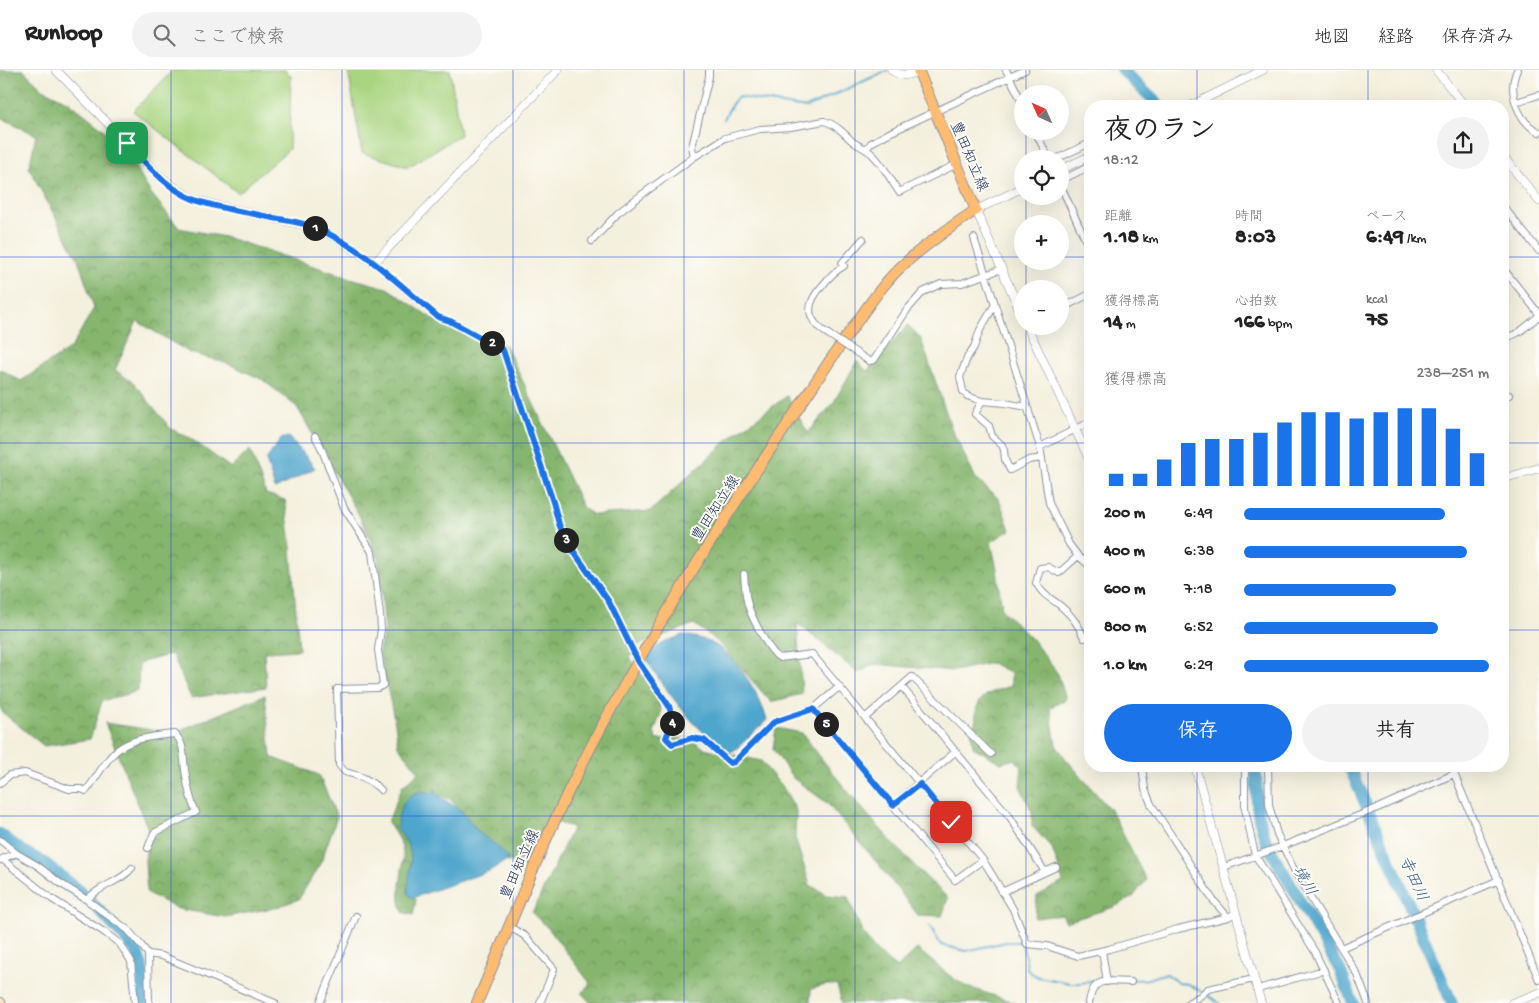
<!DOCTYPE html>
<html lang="ja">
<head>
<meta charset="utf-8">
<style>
	body { margin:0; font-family:"Gochi Hand","Klee One",sans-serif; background:#f2f2f2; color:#222; height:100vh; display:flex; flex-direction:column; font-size:19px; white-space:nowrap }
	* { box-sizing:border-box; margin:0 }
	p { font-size:16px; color:#767676 }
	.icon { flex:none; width:28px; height:28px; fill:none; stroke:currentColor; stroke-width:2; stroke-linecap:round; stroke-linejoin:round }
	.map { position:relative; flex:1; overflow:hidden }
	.drawer { position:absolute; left:1084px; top:30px; width:425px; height:672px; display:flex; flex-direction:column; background:#fff; border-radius:20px; box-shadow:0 5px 20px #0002 }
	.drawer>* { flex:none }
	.needle { width:32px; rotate:315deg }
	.controls { position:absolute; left:1014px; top:15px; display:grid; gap:10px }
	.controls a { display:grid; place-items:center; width:55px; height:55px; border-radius:50%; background:#fff; box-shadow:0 5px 20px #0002; font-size:25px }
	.pin { position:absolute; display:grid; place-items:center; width:42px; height:42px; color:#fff; margin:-21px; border-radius:10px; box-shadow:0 2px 8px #0006 }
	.km { position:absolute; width:25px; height:25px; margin:-12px; border-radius:50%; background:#222; color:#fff; font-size:14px; line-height:25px; text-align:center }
	.round { display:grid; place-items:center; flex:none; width:52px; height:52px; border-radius:26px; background:#f2f2f2 }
	.overview { display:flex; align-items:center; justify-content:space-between; height:85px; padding:0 20px }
	h1 { font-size:28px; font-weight:700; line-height:38px }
	.stats { display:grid; grid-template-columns:repeat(3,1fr); gap:8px; height:85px; padding:5px 20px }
	.stats div { display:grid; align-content:center }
	.stats b { font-size:21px; font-weight:700 }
	.stats small { font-size:14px; font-weight:400 }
	.stats p { font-size:14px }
	.chart { height:140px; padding:10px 20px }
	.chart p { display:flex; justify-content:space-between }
	.chart svg { width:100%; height:90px; margin-top:5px; stroke:#1a73e8; stroke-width:6 }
	.action { display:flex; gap:10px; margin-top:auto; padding:10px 20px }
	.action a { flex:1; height:58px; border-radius:30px; background:#1a73e8; color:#fff; font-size:20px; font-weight:700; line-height:58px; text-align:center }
	.action a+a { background:#f2f2f2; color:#222 }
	ul { padding:0 20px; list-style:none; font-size:16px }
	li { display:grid; grid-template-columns:80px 60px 1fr; align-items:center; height:38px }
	li i { height:12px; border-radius:6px; background:#1a73e8 }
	header { display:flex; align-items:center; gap:30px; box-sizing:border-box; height:70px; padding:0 25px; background:#fff; border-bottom:1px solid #e0e0e0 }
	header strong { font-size:24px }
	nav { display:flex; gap:28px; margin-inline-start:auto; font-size:18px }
	.search { width:350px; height:45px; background:#f2f2f2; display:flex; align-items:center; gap:12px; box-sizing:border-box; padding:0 18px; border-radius:28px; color:#767676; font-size:19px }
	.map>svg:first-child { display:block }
	.forest { fill:url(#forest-crowns); stroke:#507266 }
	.pitch { fill:#a9d480; stroke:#62826f }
	.water { fill:#50a6cd; stroke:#366a96 }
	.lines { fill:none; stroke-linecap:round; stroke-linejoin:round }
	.stream { stroke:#50a6cd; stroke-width:2 }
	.river { stroke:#50a6cd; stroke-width:12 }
	.minor-casing { stroke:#88909e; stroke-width:8 }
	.tertiary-casing { stroke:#88909e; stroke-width:9 }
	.secondary-casing { stroke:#88909e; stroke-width:11 }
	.primary-casing { stroke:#88909e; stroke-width:12 }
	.minor { stroke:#fff; stroke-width:6 }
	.tertiary { stroke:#fff; stroke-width:8 }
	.secondary { stroke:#ffe4c6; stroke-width:9 }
	.primary { stroke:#ffbb71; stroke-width:10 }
	.minor-bridge-casing { stroke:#88909e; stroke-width:8; stroke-linecap:butt }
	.minor-bridge { stroke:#fff; stroke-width:6 }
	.route-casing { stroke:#fff; stroke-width:10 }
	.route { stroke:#1a73e8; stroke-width:6 }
	.grid { fill:none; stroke:#1d4ed8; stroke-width:1; stroke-opacity:0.55 }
	.labels { text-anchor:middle; stroke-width:4; stroke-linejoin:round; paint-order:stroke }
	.street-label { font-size:15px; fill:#1b2f5e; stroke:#fdfcf7 }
	.water-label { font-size:16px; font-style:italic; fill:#305f8a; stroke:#fdfcf7 }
</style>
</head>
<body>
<header>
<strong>Runloop</strong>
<div class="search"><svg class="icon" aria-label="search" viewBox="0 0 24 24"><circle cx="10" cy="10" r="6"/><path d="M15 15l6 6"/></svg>ここで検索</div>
<nav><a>地図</a><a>経路</a><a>保存済み</a></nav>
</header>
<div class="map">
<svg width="1539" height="933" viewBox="0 0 1539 933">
	<defs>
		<pattern id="forest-crowns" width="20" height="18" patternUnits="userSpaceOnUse" patternTransform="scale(1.25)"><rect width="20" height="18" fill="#86b66e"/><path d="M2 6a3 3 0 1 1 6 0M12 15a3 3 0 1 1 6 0" fill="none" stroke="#6d945e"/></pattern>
	</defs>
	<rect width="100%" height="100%" fill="#fdfcf7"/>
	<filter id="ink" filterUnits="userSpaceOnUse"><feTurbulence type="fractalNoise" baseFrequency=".02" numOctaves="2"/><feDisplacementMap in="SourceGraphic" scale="10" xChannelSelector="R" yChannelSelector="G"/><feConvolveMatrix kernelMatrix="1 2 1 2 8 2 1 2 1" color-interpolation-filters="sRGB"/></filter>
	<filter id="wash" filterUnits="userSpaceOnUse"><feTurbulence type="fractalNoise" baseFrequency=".0096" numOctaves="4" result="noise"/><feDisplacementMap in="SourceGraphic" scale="20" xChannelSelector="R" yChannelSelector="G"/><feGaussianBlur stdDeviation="1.12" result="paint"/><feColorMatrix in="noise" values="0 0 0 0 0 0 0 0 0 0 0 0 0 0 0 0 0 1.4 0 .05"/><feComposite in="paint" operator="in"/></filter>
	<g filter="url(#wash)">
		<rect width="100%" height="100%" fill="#f4f0de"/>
		<!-- forest -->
		<path class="forest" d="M0 0H23L43 19 69 32 102 58 126 82 150 122 179 158 225 167 350 208 387 218 433 249 465 263 506 276 583 438 594 445 651 441 731 367 787 326 808 363 834 332 857 291 867 301 908 255 921 269 952 360 976 409 999 429 1010 460 991 472 997 499 1002 540 1031 568 1058 604 1066 629 1050 638 1056 675 1066 689 1112 742 1146 810 1133 827 1114 837 1066 852 1062 845 1035 848 1037 826 1063 812 1052 778 1032 756V742L1020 716 1022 697 1014 689 1001 693 973 677 971 660C979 650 974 647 977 637 981 623 999 620 1011 616V603L992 593 954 601 874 594 858 603 797 553 802 624 771 632 717 571 694 554 636 576 630 587 637 599 658 624 661 643 654 662 656 670 689 668 704 678 761 691 786 722 796 740 795 768 810 815 827 825 848 827C862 862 864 874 897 898L917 879 954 909 968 917 1016 933H842L837 915H826L811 919 810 933H591L582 924 590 913 548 858 532 843 573 757 546 750 528 790 506 792 450 729 419 720 406 738 410 767 417 802 412 819 416 830 413 845 403 842C395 822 404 804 403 783 402 772 393 761 388 752L402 717 419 702 398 676 395 653 379 581 385 559 378 488 360 447 297 337 263 310 227 293 190 283 137 251 115 300 134 313 171 359 190 368 231 398 250 380 266 424 285 430 290 466 299 580 264 582 266 617 191 628 172 584 139 593 138 621 102 631 90 669 44 676 3 643 0 637V299L21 311 71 278 94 238 78 189 29 98 36 65 0 47Z
			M265 625 271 687 319 705 337 747 321 792 299 829 274 838 225 847 178 839 147 823 145 790 149 762 105 653 173 663Z
			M776 658 802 663C846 722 894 778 948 828L942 846 918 845 878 794 827 733 793 708 773 679Z"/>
		<!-- pitch -->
		<path class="pitch" d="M173 0H285L291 6 289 79 238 123 133 41Z
			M348 0H450L460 65 408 97 362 83Z"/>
		<!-- water -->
		<path class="water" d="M288 367 305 385 315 398 275 419 266 390 281 369Z
			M683 565C695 567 710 570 720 578 742 597 759 623 767 650L736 679 729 683C694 660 670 625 647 591L651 580 667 571Z
			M434 719H435L440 727 462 741 478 762 498 777 509 789 489 801 412 828 408 823V817C411 786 416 784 397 758 398 734 410 715 436 724Z"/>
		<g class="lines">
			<!-- stream -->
			<path class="stream" d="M724 49 732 34 738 27 806 38 888 0
				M26 787 32 786
				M7 791 19 788
				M930 856 941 875 966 881 1006 872H1022L1028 901 1038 907 1070 913H1082L1104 908
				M1119 908C1127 909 1139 911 1148 909 1155 907 1159 904 1167 904L1178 913 1188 914 1202 922
				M1206 924 1219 933"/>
			<!-- river -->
			<path class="river" d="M1122 0 1160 36
				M1256 696 1257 735 1259 748 1266 772 1340 900 1353 933
				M1349 696 1452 933
				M0 764 21 780 43 792 85 825 136 880 142 896 144 933"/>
		</g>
	</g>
	<g filter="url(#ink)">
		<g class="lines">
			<defs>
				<path id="minor" d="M1006 0 1022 32
					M1517 0C1507 22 1518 52 1539 62
					M1516 32 1539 25
					M1035 61 1049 89
					M866 79 871 73 889 63 1025 0
					M694 87 692 77 709 6V0
					M1056 89 1090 73
					M1060 111 1090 96
					M1060 114 1090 180
					M1502 135 1539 181
					M974 168 1040 377 1049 433 1069 474 1078 486 1090 496
					M592 171 618 143 644 123 694 87 725 68 760 59 791 57 824 51C835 54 844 63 852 71 858 76 866 78 872 84 883 94 890 109 899 122L957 94
					M374 193 438 247 450 251 503 280 553 432 559 454 565 469 609 532 638 591 669 636C674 648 671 656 666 668L672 674 692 668 704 671 730 693 734 692 774 652 813 639 839 617
					M1502 197 1539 244
					M994 236 980 260 974 277 967 288 960 307 963 321 967 326 982 331 1005 333 1027 337
					M1060 239 1090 224
					M1502 259 1509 267
					M828 264C804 249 806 233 823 215 829 207 835 201 844 196L842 193 863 169
					M1502 267C1517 268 1528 254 1539 246
					M869 291 874 290 907 240 923 222 941 214 962 213 1002 199
					M1502 325H1509
					M982 331 975 344 989 356 992 366 1002 375 1004 380 1005 390 1010 400 1029 390 1042 388
					M315 366 321 377 344 438 372 482 380 544 381 559 378 580 383 615 378 618 337 619 339 695 345 702C363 707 367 708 381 720
					M1040 377 1090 352
					M1078 486 1059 503 1048 497 1040 498 1036 513C1046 530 1052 527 1064 539 1073 547 1080 558 1084 568L1090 567
					M744 504C745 514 745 525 748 535 751 546 770 584 780 588L812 584 983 790 1013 839 1027 874 1047 876 1078 886 1109 879 1178 859 1228 847 1236 843
					M902 617 1010 747 1045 802
					M813 639 955 810 983 790
					M866 647 912 607 991 684
					M1142 696 1145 719 1151 734 1213 830 1228 847
					M1245 696V739L1255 785 1315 882 1339 933
					M1268 696 1269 735 1277 764 1297 806 1357 904 1368 933
					M1451 696 1539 910
					M0 713 10 705 25 703 69 719H81L86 721C95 710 102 696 112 685 127 668 154 666 175 664 185 674 183 687 185 700 187 714 190 730 196 742L154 763 148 778
					M893 735 955 682
					M0 770 16 783
					M2 789 52 829 104 862 120 874 131 891 135 933
					M0 790 16 783 38 796 60 813 87 830 128 860 141 875 148 884 149 933
					M1224 797 1283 776 1380 737 1454 704
					M1002 822 1056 797
					M87 830C99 815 120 813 132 798
					M508 856 525 866 554 899 540 933
					M1341 878 1499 810
					M1102 881 1107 912
					M148 884 162 886 275 933
					M1258 919 1324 900
					M320 933 356 846
					M1089 933C1093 905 1108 912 1131 912
					M1188 933 1200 926 1208 919 1254 909"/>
				<path id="tertiary" d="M56 0 157 104 177 119 193 129 227 138 314 157 340 170 374 193 558 0
					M892 0C901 8 909 5 918 1
					M1436 0 1465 36
					M1190 36 1263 0
					M1502 85 1539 131
					M1060 100 1090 86
					M1022 118 976 140 1022 246
					M1027 256 1090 391
					M1502 409 1539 398
					M1195 696 1261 933
					M1512 933 1539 923"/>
				<path id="secondary" d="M0 932 1 933"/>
				<path id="primary" d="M477 933C510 856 540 777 578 702 636 587 705 478 776 371 803 332 828 292 856 253 871 232 885 211 904 194 926 174 952 156 976 140L918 0"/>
			</defs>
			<!-- minor casing -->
			<use href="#minor" class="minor-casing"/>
			<!-- tertiary casing -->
			<use href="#tertiary" class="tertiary-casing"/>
			<!-- secondary casing -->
			<use href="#secondary" class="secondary-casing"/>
			<!-- primary casing -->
			<use href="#primary" class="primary-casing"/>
			<!-- minor -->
			<use href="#minor" class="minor"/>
			<!-- tertiary -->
			<use href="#tertiary" class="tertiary"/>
			<!-- secondary -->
			<use href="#secondary" class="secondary"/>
			<!-- primary -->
			<use href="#primary" class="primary"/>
			<defs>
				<path id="minor-bridge" d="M828 264 869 291"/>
			</defs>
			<!-- minor-bridge casing -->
			<use href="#minor-bridge" class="minor-bridge-casing"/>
			<!-- minor-bridge -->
			<use href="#minor-bridge" class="minor-bridge"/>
		</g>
	</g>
	<g class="lines" filter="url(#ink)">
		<defs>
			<path id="route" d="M127 73C146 93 166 118 193 129 215 138 241 141 264 146 280 150 300 151 316 158 362 177 400 215 438 247L450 251 503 280 553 432 559 454 565 469 609 532 638 591 669 636C673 648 671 656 666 668L672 674 692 668 704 670 730 693 734 692 774 652 813 639 893 735 920 714 951 752"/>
		</defs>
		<!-- route casing -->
		<use href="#route" class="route-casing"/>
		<!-- route -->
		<use href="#route" class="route"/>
	</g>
	<!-- grid -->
	<path class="grid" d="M171 0V933M342 0V933M513 0V933M684 0V933M855 0V933M1026 0V24M1197 0V36M1368 0V36M1026 61V89M1026 126V154M0 187H1022M1060 187H1090M1502 187H1539M1026 191V219M1026 256V933M0 373H1090M1502 373H1539M0 560H1090M1502 560H1539M1197 696V933M1368 696V933M0 746H1539"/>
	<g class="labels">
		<!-- street labels -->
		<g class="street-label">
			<text transform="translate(970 86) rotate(67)" y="5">豊田知立線</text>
			<text transform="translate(715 438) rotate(-57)" y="5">豊田知立線</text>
			<text transform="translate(519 794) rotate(-66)" y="5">豊田知立線</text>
		</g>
		<!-- water labels -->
		<g class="water-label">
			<text transform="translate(1415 808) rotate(66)" y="6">寺田川</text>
			<text transform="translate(1306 810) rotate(60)" y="6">境川</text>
		</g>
	</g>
</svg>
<div class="controls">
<a><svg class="needle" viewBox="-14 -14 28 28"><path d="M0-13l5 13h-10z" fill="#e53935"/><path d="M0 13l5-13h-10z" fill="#767676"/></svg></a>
<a><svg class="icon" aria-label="locate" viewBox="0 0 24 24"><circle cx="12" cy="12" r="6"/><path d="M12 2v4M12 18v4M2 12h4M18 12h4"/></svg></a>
<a>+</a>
<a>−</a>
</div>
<div class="pin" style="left:127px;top:73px;background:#1e9e55"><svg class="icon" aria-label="arrive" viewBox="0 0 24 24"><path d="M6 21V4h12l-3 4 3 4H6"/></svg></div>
<div class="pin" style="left:951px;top:752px;background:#d93025"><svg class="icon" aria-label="check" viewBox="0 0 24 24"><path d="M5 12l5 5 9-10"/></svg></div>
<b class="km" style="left:315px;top:158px">1</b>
<b class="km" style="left:492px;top:273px">2</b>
<b class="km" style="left:566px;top:470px">3</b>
<b class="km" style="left:672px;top:653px">4</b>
<b class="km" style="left:826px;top:654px">5</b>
<section class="drawer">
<div class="overview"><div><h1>夜のラン</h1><p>18:12</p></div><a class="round"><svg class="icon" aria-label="share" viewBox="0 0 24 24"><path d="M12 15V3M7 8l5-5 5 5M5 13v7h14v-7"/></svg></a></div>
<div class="stats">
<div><p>距離</p><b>1.18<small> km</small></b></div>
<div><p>時間</p><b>8:03</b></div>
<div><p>ペース</p><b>6:49<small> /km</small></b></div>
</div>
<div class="stats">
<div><p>獲得標高</p><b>14<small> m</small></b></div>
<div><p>心拍数</p><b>166<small> bpm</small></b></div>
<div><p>kcal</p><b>75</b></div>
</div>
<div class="chart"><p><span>獲得標高</span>238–251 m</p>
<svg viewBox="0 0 160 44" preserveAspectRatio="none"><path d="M5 44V38M15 44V38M25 44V31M35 44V23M45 44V21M55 44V21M65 44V18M75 44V13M85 44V8M95 44V8M105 44V11M115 44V8M125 44V6M135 44V6M145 44V16M155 44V28"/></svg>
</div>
<ul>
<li><b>200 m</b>6:49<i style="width:82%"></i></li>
<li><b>400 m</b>6:38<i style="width:91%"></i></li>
<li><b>600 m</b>7:18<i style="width:62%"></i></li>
<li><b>800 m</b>6:52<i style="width:79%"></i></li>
<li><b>1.0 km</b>6:29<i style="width:100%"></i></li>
</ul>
<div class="action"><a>保存</a><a>共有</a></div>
</section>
</div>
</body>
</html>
